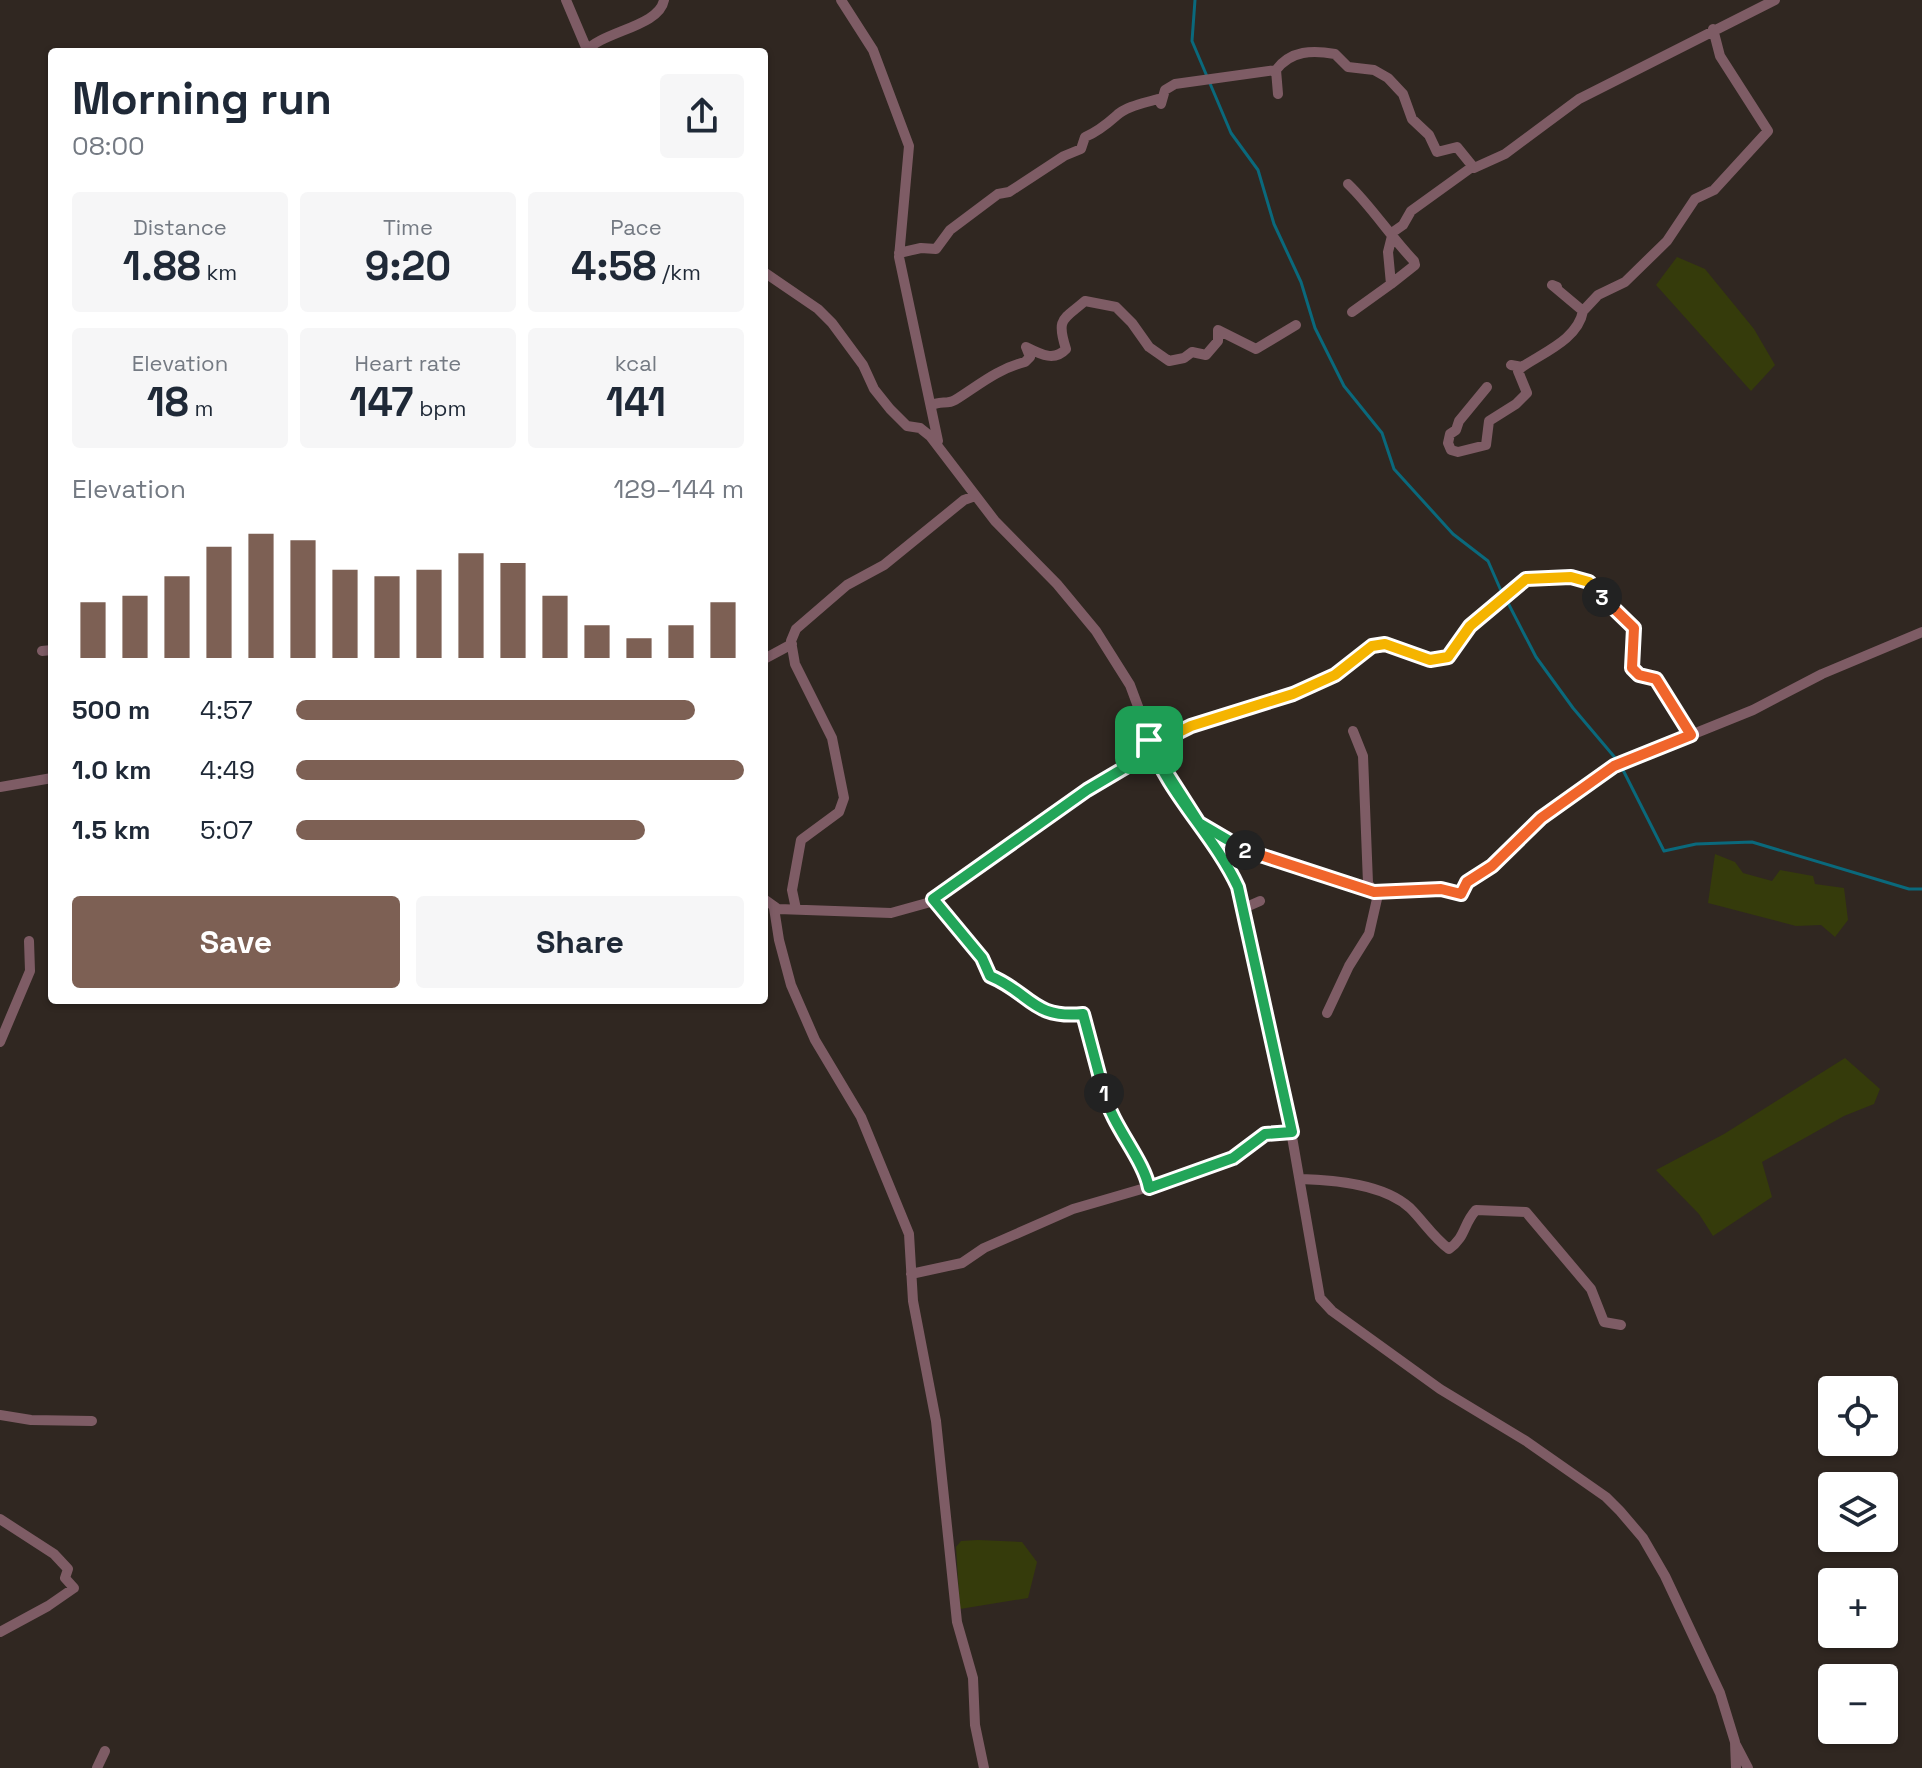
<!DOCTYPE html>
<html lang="en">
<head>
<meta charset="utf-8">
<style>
	body { margin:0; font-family:"Space Grotesk",sans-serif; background:#f6f6f7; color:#1f2937; height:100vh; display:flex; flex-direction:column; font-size:30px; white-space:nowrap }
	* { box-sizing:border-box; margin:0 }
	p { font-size:26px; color:#747a83 }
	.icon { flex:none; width:44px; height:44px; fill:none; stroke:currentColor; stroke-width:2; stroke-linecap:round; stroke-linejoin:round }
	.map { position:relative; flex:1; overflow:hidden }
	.details { position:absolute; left:48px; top:48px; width:720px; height:956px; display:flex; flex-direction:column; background:#fff; border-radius:8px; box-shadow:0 2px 6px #0004 }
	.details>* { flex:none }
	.controls { position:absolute; left:1818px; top:1376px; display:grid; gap:16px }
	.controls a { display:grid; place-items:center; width:80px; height:80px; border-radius:8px; background:#fff; box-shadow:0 2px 6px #0004; font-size:40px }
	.pin { position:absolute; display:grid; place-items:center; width:68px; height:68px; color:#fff; margin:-34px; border-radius:16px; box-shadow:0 4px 12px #0006 }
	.km { position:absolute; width:40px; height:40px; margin:-20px; border-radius:50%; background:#222; color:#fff; font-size:22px; line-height:40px; text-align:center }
	.round { display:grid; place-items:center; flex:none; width:84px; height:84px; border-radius:8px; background:#f6f6f7 }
	.headline { display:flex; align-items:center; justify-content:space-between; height:136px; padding:0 24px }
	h1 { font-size:44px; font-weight:700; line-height:60px }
	.stats { display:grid; grid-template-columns:repeat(3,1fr); gap:12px; height:136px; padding:8px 24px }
	.stats div { display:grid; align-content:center; border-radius:8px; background:#f6f6f7; text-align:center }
	.stats b { font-size:40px; font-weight:700 }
	.stats small { font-size:22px; font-weight:400 }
	.stats p { font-size:22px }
	.chart { height:224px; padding:16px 24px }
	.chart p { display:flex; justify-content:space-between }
	.chart svg { width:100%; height:144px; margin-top:8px; stroke:#7d6054; stroke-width:6 }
	.cta { display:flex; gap:16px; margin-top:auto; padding:16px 24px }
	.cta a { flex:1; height:92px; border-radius:8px; background:#7d6054; color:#fff; font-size:32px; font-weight:700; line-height:92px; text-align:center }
	.cta a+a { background:#f6f6f7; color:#1f2937 }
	ul { padding:0 24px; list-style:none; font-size:26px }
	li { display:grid; grid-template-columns:128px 96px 1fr; align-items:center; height:60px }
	li i { height:20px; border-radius:10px; background:#7d6054 }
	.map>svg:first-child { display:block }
	.green { fill:#353b0b }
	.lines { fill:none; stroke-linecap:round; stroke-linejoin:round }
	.stream { stroke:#0a697c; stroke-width:3 }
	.minor { stroke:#7e5c65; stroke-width:10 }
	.split-1-casing { stroke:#fff; stroke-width:16 }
	.split-2-casing { stroke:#fff; stroke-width:16 }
	.split-3-casing { stroke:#fff; stroke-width:16 }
	.split-4-casing { stroke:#fff; stroke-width:16 }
	.split-1 { stroke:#22a559; stroke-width:10 }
	.split-2 { stroke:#22a559; stroke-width:10 }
	.split-3 { stroke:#f0652b; stroke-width:10 }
	.split-4 { stroke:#f5b400; stroke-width:10 }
</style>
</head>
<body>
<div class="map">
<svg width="1922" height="1768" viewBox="0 0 1922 1768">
	<rect width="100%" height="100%" fill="#302721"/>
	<!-- green -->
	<path class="green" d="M1677 257 1705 269 1754 329 1775 365 1751 391 1656 285Z
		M1715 854 1735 862 1743 873 1772 881 1780 870 1813 876 1815 884 1844 888 1848 920 1835 937 1821 925 1796 926 1708 903Z
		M1845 1058 1880 1089 1874 1104 1844 1116 1762 1162 1772 1197 1713 1236 1699 1214 1656 1170 1724 1134Z
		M978 1540 1022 1542 1037 1562 1028 1598 960 1609 956 1547 961 1541Z"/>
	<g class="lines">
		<!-- stream -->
		<path class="stream" d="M1195 0 1192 41 1231 133 1258 170 1274 224 1301 282 1315 328 1344 386 1382 433 1394 469 1453 534 1488 561 1502 593
			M1506 599 1536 657 1573 708 1617 760
			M1621 766 1664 851 1696 844 1752 842 1909 889H1922"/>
		<!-- minor -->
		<path class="minor" d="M566 0 588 52
			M841 0 873 50 909 146 899 257 938 441
			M585 52C602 31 659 27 664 0
			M1276 70C1291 50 1313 50 1335 54L1348 67 1374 70 1388 78 1403 94 1412 119 1429 135 1437 152 1457 147 1474 168 1505 154 1579 99 1775 0
			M1348 184C1372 207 1390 236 1414 261L1415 265 1391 284 1388 252 1393 232 1403 225 1411 211 1472 167
			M899 253 921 248 936 249 950 230 998 194 1009 192 1064 156 1081 149 1085 137C1097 132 1107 124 1116 116 1126 106 1145 103 1158 99L1161 104 1165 90 1175 84 1276 70 1278 94
			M764 272 818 309 832 323 863 365 874 389 890 409 907 426 920 428 930 436 995 521 1057 584 1096 631 1130 685 1159 763 1226 863 1238 887 1283 1085 1320 1298 1332 1311 1440 1389 1526 1441 1606 1497 1620 1511 1643 1538 1665 1576 1720 1693 1735 1742 1736 1768
			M1557 287 1552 285 1583 311 1598 295 1625 282 1667 241 1695 199 1714 190 1768 131 1720 56 1713 29
			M1352 312 1391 284
			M1511 365 1522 367C1544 352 1578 339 1583 311
			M1487 387 1459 421 1456 430 1450 434 1448 443 1451 450 1458 452 1486 445 1489 421 1516 404 1527 393 1518 371 1522 367
			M931 406C939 400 947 405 955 400 979 385 997 369 1025 362L1030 357 1026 347C1040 354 1054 362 1066 349 1056 318 1063 320 1085 301L1116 307 1132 323 1149 347 1169 361 1184 358 1192 352 1206 355 1218 341V330L1256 349 1296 325
			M42 651 52 650
			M764 659 792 644
			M1149 740 1169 737 1191 726 1293 694 1335 675 1372 646 1385 644 1430 660 1448 657 1470 626 1521 582 1532 577H1571L1589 582 1634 628 1632 668 1639 675 1656 679 1691 735 1753 710 1822 674 1922 632
			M0 787 52 778
			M1204 827 1247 851 1360 889 1380 893 1441 889 1461 894 1467 882 1492 866 1516 839 1591 782 1625 760 1691 735
			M764 899 778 909 891 913 927 903 1087 790 1153 751
			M933 899 982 958 990 976C1031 993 1032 1020 1083 1014L1106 1099 1124 1140 1147 1176 1149 1188
			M774 908 779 940 791 985 815 1040 861 1117 909 1234 913 1301 936 1421 957 1622 973 1678 975 1725 984 1768
			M1244 908 1260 901
			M796 909 792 890 801 840 839 812 844 798 832 738 795 664 791 641 796 629 847 585 884 565 964 500 975 496
			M1327 1013 1349 966 1369 934 1377 899 1368 883 1363 756 1353 731
			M0 1042 30 971 29 941
			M1301 1179C1335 1180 1384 1184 1410 1208 1424 1222 1433 1237 1449 1249 1466 1237 1463 1224 1476 1210L1526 1212 1591 1289 1604 1322 1621 1325
			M911 1274 962 1263 984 1248 1073 1209 1200 1172 1233 1158 1265 1134 1292 1132
			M0 1415 31 1420 92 1421
			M0 1519 54 1554 68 1569 65 1578 74 1588 48 1606 0 1632
			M1736 1745 1748 1768
			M97 1768 105 1751"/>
	</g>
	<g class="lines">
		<defs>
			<path id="split-1" d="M1104 1093C1113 1127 1144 1160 1149 1188L1233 1158 1265 1134 1292 1132 1238 887C1214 835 1168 794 1149 740"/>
			<path id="split-2" d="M1104 1093 1083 1014C1032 1019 1031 993 990 976L982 958 933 899 1087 790 1153 751 1199 823 1245 850"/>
			<path id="split-3" d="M1245 850 1374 892 1441 889 1461 894 1467 882 1492 866 1541 818 1614 766 1691 735 1656 679 1639 675 1632 668 1634 628 1602 597"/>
			<path id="split-4" d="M1149 740 1169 737 1191 726 1293 694 1335 675 1372 646 1385 644 1430 660 1448 657 1470 626 1526 579 1571 577 1589 582 1602 597"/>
		</defs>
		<!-- split-1 casing -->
		<use href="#split-1" class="split-1-casing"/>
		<!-- split-2 casing -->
		<use href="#split-2" class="split-2-casing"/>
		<!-- split-3 casing -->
		<use href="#split-3" class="split-3-casing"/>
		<!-- split-4 casing -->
		<use href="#split-4" class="split-4-casing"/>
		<!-- split-1 -->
		<use href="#split-1" class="split-1"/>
		<!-- split-2 -->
		<use href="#split-2" class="split-2"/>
		<!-- split-3 -->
		<use href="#split-3" class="split-3"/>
		<!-- split-4 -->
		<use href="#split-4" class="split-4"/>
	</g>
</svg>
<div class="controls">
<a><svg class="icon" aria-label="locate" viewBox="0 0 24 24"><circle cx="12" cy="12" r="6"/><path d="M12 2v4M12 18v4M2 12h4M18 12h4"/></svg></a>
<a><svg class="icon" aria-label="layers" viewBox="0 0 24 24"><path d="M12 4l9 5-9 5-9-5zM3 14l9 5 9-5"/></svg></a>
<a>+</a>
<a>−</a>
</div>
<div class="pin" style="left:1149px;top:740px;background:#1e9e55"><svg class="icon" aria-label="arrive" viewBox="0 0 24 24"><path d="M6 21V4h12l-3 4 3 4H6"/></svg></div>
<b class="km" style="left:1104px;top:1093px">1</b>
<b class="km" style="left:1245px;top:850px">2</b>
<b class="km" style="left:1602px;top:597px">3</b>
<section class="details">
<div class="headline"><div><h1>Morning run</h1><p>08:00</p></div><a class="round"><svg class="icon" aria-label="share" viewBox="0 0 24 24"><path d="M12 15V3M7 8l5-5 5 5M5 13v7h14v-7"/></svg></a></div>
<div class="stats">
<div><p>Distance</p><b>1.88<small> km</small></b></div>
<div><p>Time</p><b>9:20</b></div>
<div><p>Pace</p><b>4:58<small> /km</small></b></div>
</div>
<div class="stats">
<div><p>Elevation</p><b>18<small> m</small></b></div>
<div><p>Heart rate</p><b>147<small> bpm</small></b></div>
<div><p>kcal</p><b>141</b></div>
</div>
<div class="chart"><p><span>Elevation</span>129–144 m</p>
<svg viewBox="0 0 160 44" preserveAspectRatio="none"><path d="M5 44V27M15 44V25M25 44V19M35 44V10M45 44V6M55 44V8M65 44V17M75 44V19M85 44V17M95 44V12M105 44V15M115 44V25M125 44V34M135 44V38M145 44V34M155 44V27"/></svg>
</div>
<ul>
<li><b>500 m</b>4:57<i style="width:89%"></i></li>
<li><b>1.0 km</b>4:49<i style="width:100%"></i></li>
<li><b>1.5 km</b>5:07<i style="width:78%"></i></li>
</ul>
<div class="cta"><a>Save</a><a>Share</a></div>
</section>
</div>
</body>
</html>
